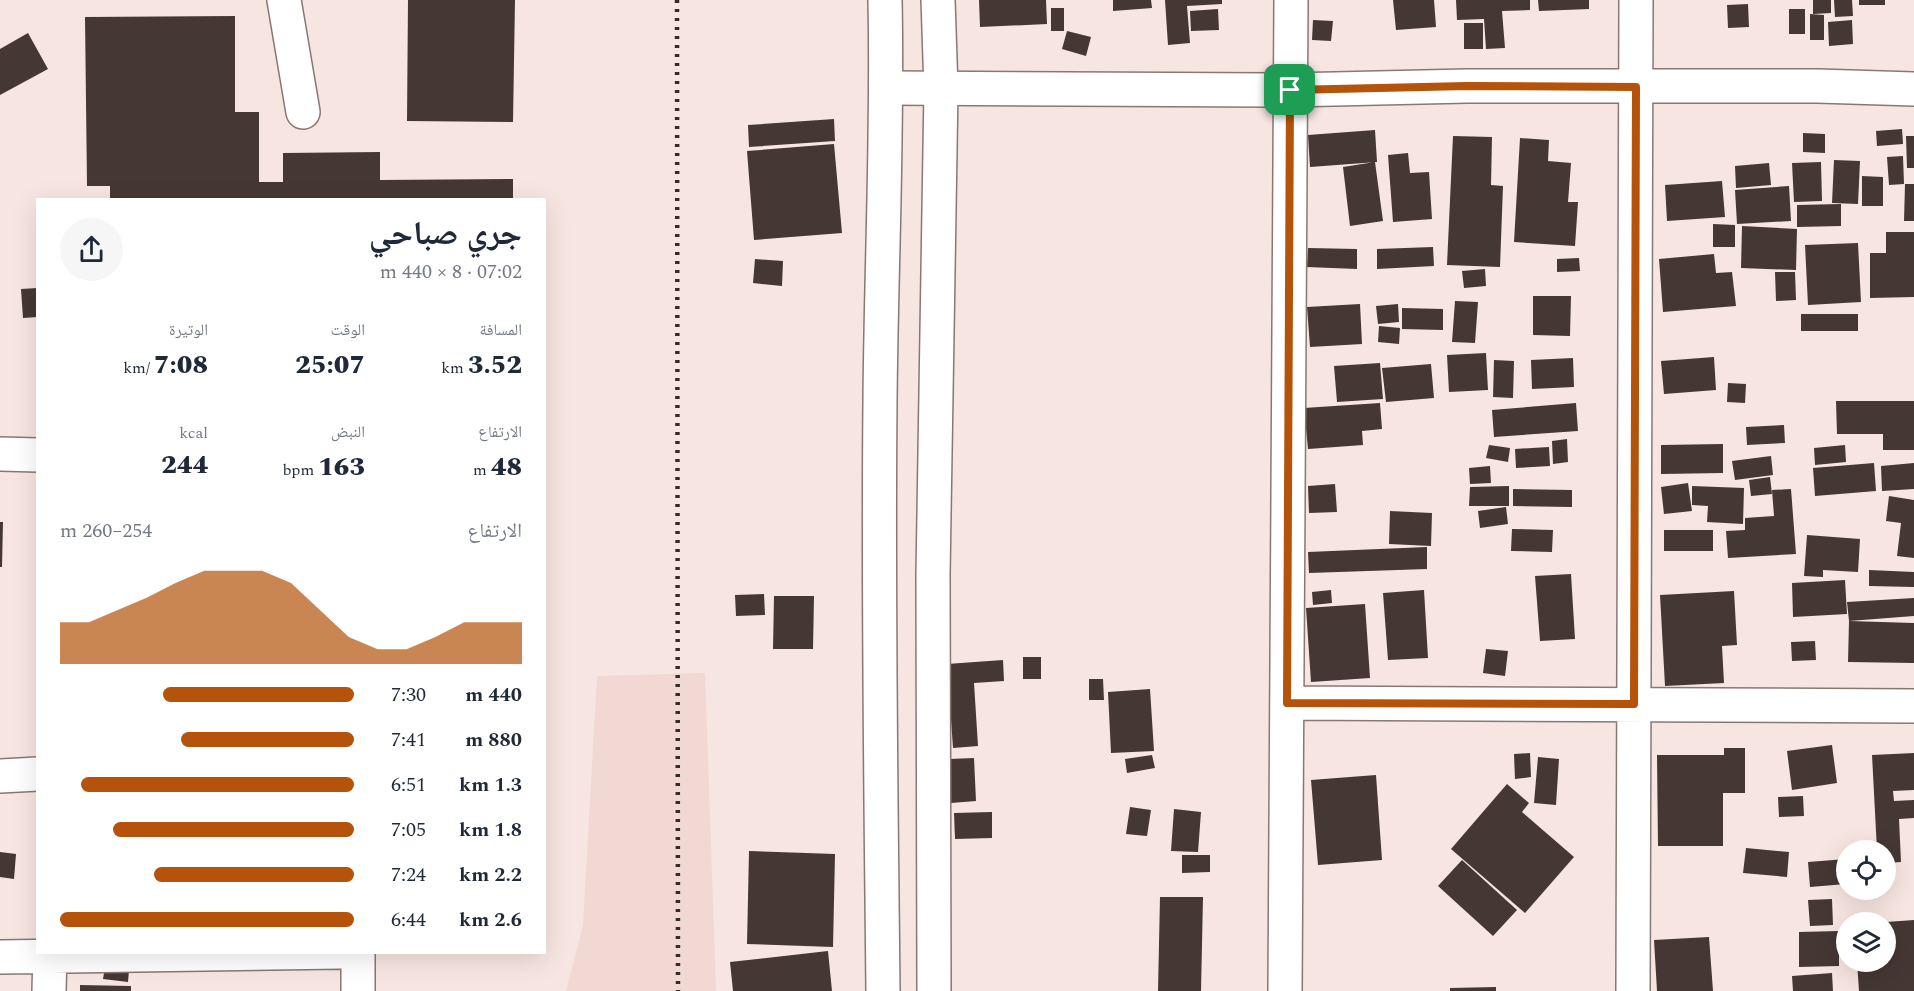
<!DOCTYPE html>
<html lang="ar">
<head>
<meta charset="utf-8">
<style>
	body { margin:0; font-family:Spectral,"Noto Naskh Arabic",serif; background:#f6f6f7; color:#1f2937; direction:rtl; height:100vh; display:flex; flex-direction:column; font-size:22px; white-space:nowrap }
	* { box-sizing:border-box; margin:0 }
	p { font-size:20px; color:#747a83 }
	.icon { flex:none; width:33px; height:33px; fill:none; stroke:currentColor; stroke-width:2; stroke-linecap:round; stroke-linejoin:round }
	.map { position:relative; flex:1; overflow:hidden; direction:ltr }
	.drawer { position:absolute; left:36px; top:198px; width:510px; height:756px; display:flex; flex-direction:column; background:#fff; border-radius:0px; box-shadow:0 6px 24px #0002; direction:rtl }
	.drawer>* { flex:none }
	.buttons { position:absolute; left:1836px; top:840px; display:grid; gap:12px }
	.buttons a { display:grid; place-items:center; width:60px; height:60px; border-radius:50%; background:#fff; box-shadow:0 6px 24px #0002; font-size:30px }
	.pin { position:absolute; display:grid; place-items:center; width:51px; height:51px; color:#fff; margin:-26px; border-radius:12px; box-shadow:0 3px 9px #0006 }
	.round { display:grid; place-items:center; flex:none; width:63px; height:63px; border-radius:32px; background:#f6f6f7 }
	.overview { display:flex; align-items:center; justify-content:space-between; height:102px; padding:0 24px }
	h1 { font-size:33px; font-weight:800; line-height:45px }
	.metrics { display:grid; grid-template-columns:repeat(3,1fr); gap:9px; height:102px; padding:6px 24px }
	.metrics div { display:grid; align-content:center }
	.metrics b { font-size:26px; font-weight:800 }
	.metrics small { font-size:16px; font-weight:400 }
	.metrics p { font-size:16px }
	.chart { height:168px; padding:12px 24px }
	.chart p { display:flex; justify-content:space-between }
	.chart svg { width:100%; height:108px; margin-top:6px; fill:#b45309; opacity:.7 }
	ul { padding:0 24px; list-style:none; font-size:20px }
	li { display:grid; grid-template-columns:96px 72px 1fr; align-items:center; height:45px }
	li i { height:15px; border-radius:8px; background:#b45309 }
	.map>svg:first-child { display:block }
	.built { fill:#f2d8d2 }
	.building { fill:#453734 }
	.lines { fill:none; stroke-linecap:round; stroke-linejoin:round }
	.minor-casing { stroke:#887874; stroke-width:36 }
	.major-casing { stroke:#887874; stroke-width:36 }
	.minor { stroke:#fff; stroke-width:33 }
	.major { stroke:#fff; stroke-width:33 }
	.rail { stroke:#342c2b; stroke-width:4.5; stroke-dasharray:3 6; stroke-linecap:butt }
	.route-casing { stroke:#fff; stroke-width:12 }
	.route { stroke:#b45309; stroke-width:8 }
</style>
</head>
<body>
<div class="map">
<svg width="1914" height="991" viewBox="0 0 1914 991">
	<rect width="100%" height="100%" fill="#f7e5e1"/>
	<!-- built -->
	<path class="built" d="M705 673 716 991H566L583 926 597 676Z"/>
	<!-- building -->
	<path class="building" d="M408 0H515L513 122 407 121Z
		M979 0H1046L1047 24 980 27Z
		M1113 0H1151L1152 8 1113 11Z
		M1165 0H1222V4L1187 6 1190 43 1168 45Z
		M1393 0H1434L1436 27 1396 30Z
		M1456 0H1530V10L1502 11 1505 48 1486 49 1484 19 1457 20Z
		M1538 0H1589V9L1539 11Z
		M1813 0H1831V13L1813 14Z
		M1834 0H1852L1853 16 1835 17Z
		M1859 0H1885V5H1859Z
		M1748 4 1749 27 1728 28 1727 5Z
		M1051 8H1064V31H1051Z
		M1218 9 1219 30 1191 31 1190 11Z
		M1789 9H1805V34H1789Z
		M1810 14 1824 15V40H1810Z
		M235 16V112H259V182H283V153L380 152V180L513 179V200H110V186H87L85 17Z
		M1313 20 1333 21 1331 41 1312 40Z
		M1852 20 1853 44 1829 46 1828 22Z
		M1464 23H1483V49H1464Z
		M1067 31 1091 37 1086 56 1062 49Z
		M28 33 48 69 0 95V49Z
		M834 119 835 141 749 147 748 125Z
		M1902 129 1903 144 1877 146 1876 131Z
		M1375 130 1377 162 1310 167 1308 135Z
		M1803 133 1825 134V153L1803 152Z
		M1453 136 1492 137 1491 185 1503 186 1500 267 1447 265Z
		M1906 136H1914V168H1907Z
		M1520 138 1549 140 1548 161 1571 163 1568 202H1578L1575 246 1514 242Z
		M834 144 842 233 754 240 747 151Z
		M1408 153 1410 173 1429 172 1432 219 1393 222 1388 155Z
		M1903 156 1904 184 1889 185 1887 157Z
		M1834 160 1860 161 1858 204 1832 203Z
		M1375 162 1383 221 1350 226 1343 167Z
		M1821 162 1822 201 1794 202 1792 163Z
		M1769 163 1771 185 1736 188 1735 166Z
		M1862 176 1883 177V206H1862Z
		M1722 181 1725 217 1667 221 1665 185Z
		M1905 184H1914V221H1904Z
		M1789 186 1791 221 1737 224 1735 190Z
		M1841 204V226L1797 227V205Z
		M1713 224 1735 225V247H1713Z
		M1742 226 1797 229 1796 270 1741 268Z
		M1886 232H1914V297L1870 298V253H1886Z
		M1858 243 1861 302 1808 305 1805 245Z
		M1433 247 1434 266 1377 269V249Z
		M1308 248 1357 249V269L1307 267Z
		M1714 254 1716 273 1732 272 1736 306 1663 312 1659 259Z
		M1579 258 1580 271 1557 272V259Z
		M755 259 783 261 782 286 753 283Z
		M1485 269 1486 286 1464 288 1462 271Z
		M1775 272H1795L1796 300 1776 301Z
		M38 288V317L23 318 21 289Z
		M1533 296H1571L1570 336 1533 335Z
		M1455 301 1478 302 1475 343 1452 342Z
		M1360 304 1362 344 1310 347 1307 307Z
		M1398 304 1399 322 1378 324 1376 306Z
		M1402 308 1443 309V330L1402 329Z
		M1801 314H1858V331H1801Z
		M1379 326 1400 328 1399 344 1378 342Z
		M1486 353 1488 390 1449 392 1447 355Z
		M1714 357 1716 390 1664 394 1661 361Z
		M1573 358 1574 387 1532 389 1531 360Z
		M1494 360 1514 361 1513 398 1493 397Z
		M1380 363 1383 399 1337 402 1334 366Z
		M1431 364 1434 398 1386 402 1382 368Z
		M1728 383 1746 384 1745 403 1727 402Z
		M1836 401H1914V450H1883V434H1837Z
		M1380 403 1382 429 1362 431 1363 445 1308 449 1304 408Z
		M1576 403 1578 431 1494 437 1492 410Z
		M1784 425 1785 443 1747 445 1746 427Z
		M1567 439 1568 462 1553 464 1552 441Z
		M1723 444V473L1661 474V445Z
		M1489 445 1510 448 1508 462 1486 458Z
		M1845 445 1846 462 1815 465 1814 448Z
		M1549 447 1550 466 1516 468 1515 449Z
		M1771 456 1773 475 1735 480 1732 461Z
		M1874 463 1876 491 1815 496 1813 468Z
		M1914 463V489L1882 491 1881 466Z
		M1490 466 1491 483 1470 484 1469 468Z
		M1770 477 1772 494 1751 496 1749 480Z
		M1688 483 1692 511 1664 514 1661 487Z
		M1335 484 1337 512 1309 513 1308 486Z
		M1509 486V506H1469L1470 487Z
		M1692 486 1744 488 1743 524 1707 522 1708 506 1692 505Z
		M1513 489 1572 490V507L1513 506Z
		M1791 489 1796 554 1728 558 1726 531 1745 530V518L1774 516 1772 490Z
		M1889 496 1914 500V558L1897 556 1901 523 1886 521Z
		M1506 507 1508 524 1480 528 1478 511Z
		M1390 511 1432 513 1431 546 1389 544Z
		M0 522H3L2 567H0Z
		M1512 529 1553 530 1552 552 1511 551Z
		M1664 530H1713V551H1664Z
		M1807 535 1860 539 1858 572 1823 570V577L1804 576Z
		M1427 547V569L1309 573 1308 552Z
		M1869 570 1914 572V587L1869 586Z
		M1571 574 1575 639 1540 641 1535 576Z
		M1845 580 1847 614 1793 617 1792 583Z
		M1331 590 1332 603 1313 605 1312 592Z
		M1424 590 1428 658 1388 660 1383 593Z
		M1734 591 1737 645 1722 646 1724 683 1665 686 1660 595Z
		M764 594 765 615 736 616 735 595Z
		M774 596H814L813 649H773Z
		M1914 598V616L1849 621 1847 602Z
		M1365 604 1370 678 1311 682 1306 608Z
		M1849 621 1914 623V663L1848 662Z
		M1815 641 1816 660 1792 661 1791 642Z
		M1486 649 1508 651 1505 676 1483 673Z
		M1023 657H1041V679H1023Z
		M1003 660 1004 681 974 683 978 746 953 748 947 664Z
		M1089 679H1103L1104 700H1089Z
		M1150 689 1154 751 1111 753 1108 692Z
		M1832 745 1837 783 1792 790 1787 751Z
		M1724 748H1745V793H1723V846H1658L1657 755H1724Z
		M1530 753 1531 777 1515 779 1514 754Z
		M1914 753V790L1893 791 1894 801 1914 800V818L1899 819 1901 862 1886 863V850H1877L1872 755Z
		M1152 755 1155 768 1127 773 1125 759Z
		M1538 757 1559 759 1556 805 1534 803Z
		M974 758 976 801 951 803 949 759Z
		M1376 775 1382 860 1318 865 1311 780Z
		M1507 784 1529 803 1522 812 1574 857 1525 913 1451 849Z
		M1803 796 1804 816 1779 817 1778 797Z
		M1130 807 1151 810 1147 836 1126 834Z
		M1174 809 1201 812 1198 852 1171 851Z
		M992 812V838L955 839 954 813Z
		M1746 848 1789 852 1787 877 1743 873Z
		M749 851 835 854 833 947 747 944Z
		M0 852 16 854 14 879 0 877Z
		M1182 855H1210V872L1182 873Z
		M1846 859V884L1810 887 1808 862Z
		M1462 860 1517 910 1493 936 1438 886Z
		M1160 897H1203L1201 991H1158Z
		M1832 899 1833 925 1810 926 1808 900Z
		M1914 920V991H1859L1857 962H1886V922Z
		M1839 931V966L1799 967V932Z
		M1709 937 1713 991H1657L1654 940Z
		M828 951 832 991H733L730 962Z
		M105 967 129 970 128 982 103 979Z
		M1832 973 1833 991H1793L1792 976Z
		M80 985 131 986V991H80Z
		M1496 987V991H1450V988Z"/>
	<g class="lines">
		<defs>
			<path id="minor" d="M284 0 303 112
				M887 88 1290 90 1467 86H1818L1914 89
				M0 454 38 455
				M1287 703 1914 706
				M0 776 38 774
				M358 952V991
				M0 957 340 952
				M49 991 50 952
				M1285 991 1291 0
				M1633 991 1636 0"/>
			<path id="major" d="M883 991C881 795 878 599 880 403 881 269 888 135 885 0
				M934 991 933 575 941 89 938 0"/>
		</defs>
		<!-- minor casing -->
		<use href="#minor" class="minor-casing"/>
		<!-- major casing -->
		<use href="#major" class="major-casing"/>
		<!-- minor -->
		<use href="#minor" class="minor"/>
		<!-- major -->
		<use href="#major" class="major"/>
		<!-- rail -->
		<path class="rail" d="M677 0 678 991"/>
	</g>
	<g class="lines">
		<defs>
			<path id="route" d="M1467 86 1636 87 1634 704 1287 703 1290 90Z"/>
		</defs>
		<!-- route casing -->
		<use href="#route" class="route-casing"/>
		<!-- route -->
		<use href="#route" class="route"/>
	</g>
</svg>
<div class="buttons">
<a><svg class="icon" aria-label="locate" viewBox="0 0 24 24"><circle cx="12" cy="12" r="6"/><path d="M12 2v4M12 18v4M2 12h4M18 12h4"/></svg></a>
<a><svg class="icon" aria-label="layers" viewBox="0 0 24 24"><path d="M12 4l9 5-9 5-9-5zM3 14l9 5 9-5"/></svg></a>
</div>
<div class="pin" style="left:1290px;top:90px;background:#1e9e55"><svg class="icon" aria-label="arrive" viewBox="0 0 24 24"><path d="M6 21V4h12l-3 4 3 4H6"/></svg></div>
<section class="drawer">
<div class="overview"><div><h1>جري صباحي</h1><p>07:02 · 8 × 440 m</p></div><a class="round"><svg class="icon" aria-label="share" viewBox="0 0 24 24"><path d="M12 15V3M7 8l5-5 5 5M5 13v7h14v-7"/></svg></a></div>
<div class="metrics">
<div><p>المسافة</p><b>3.52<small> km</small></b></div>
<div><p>الوقت</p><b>25:07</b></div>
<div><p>الوتيرة</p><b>7:08<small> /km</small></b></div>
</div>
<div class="metrics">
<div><p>الارتفاع</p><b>48<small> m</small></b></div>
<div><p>النبض</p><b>163<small> bpm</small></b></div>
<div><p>kcal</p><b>244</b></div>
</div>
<div class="chart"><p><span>الارتفاع</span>254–260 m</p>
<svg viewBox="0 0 160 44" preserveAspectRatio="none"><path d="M0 44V27L10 27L20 22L30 17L40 11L50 6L60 6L70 6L80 11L90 22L100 33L110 38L120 38L130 33L140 27L150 27L160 27V44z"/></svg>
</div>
<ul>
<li><b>440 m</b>7:30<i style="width:65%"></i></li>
<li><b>880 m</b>7:41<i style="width:59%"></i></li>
<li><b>1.3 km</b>6:51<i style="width:93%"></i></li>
<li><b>1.8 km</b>7:05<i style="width:82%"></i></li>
<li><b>2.2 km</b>7:24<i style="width:68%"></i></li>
<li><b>2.6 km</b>6:44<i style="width:100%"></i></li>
</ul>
</section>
</div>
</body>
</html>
